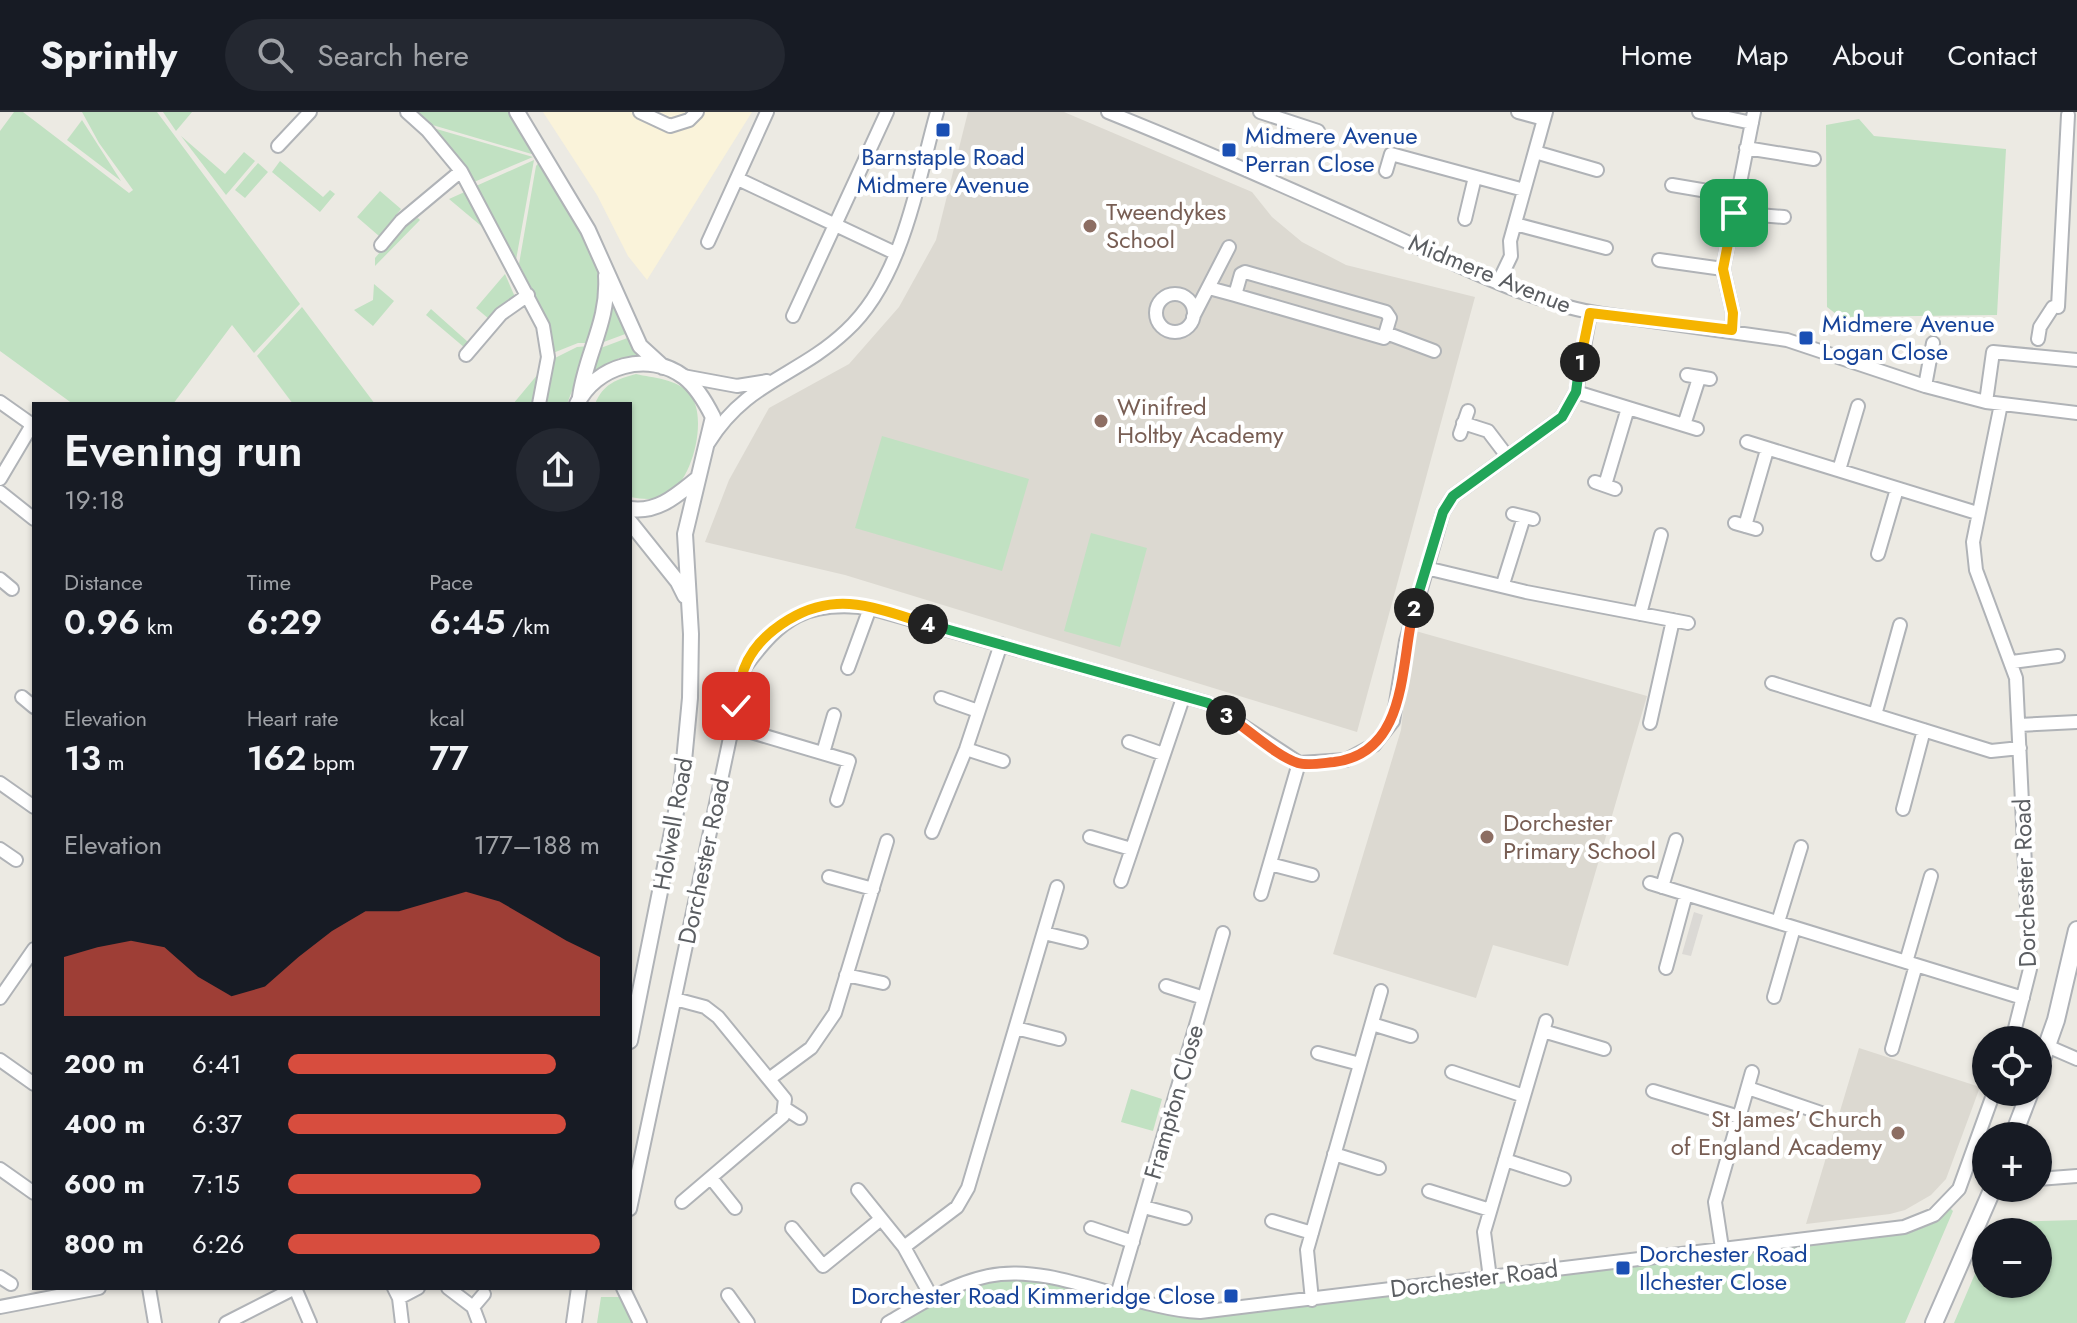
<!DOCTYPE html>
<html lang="en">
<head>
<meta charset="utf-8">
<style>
	body { margin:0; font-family:Jost,sans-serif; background:#242831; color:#f1f3f6; height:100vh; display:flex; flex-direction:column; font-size:30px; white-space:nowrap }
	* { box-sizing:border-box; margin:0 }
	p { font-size:26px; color:#9ea1a6 }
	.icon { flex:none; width:44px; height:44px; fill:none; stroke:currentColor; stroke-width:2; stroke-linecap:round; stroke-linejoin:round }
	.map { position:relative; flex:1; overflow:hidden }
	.details { position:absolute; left:32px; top:290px; width:600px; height:888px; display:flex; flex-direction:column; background:#171b24; border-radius:0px; box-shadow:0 2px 6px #0004 }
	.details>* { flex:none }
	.tools { position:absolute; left:1972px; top:914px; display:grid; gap:16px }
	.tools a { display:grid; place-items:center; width:80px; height:80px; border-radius:50%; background:#171b24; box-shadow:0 2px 6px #0004; font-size:40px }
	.pin { position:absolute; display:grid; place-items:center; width:68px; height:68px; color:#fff; margin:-34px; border-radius:16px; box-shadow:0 4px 12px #0006 }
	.km { position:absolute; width:40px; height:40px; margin:-20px; border-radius:50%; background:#222; color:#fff; font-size:22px; line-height:40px; text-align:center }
	.round { display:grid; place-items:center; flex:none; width:84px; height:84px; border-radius:42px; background:#242831 }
	.head { display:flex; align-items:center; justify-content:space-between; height:136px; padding:0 32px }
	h1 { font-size:44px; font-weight:600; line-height:60px }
	.figures { display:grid; grid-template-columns:repeat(3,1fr); gap:12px; height:136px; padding:8px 32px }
	.figures div { display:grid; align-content:center }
	.figures b { font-size:34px; font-weight:600 }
	.figures small { font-size:22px; font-weight:400 }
	.figures p { font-size:22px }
	.chart { height:224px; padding:16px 32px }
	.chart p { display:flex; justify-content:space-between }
	.chart svg { width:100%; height:144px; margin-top:8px; fill:#d74d3e; opacity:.7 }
	ul { padding:0 32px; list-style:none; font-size:26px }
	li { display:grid; grid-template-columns:128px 96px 1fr; align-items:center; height:60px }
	li i { height:20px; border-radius:10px; background:#d74d3e }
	header { display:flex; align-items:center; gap:48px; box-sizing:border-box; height:112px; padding:0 40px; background:#171b24; border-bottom:2px solid #363941 }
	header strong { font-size:38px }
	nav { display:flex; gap:44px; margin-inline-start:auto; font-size:28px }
	.search { width:560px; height:72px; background:#242831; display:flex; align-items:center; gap:20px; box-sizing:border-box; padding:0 28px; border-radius:44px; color:#9ea1a6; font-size:30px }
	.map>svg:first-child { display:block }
	.commercial { fill:#faf3da }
	.industrial { fill:#dbd9d5 }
	.education { fill:#dcd9d1 }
	.green { fill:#c1e1c2 }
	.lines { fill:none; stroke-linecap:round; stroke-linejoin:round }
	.minor-casing { stroke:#b0b3b7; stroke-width:16 }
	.tertiary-casing { stroke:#b0b3b7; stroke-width:18 }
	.secondary-casing { stroke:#afb2b7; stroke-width:20 }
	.minor { stroke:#fff; stroke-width:12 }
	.tertiary { stroke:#fff; stroke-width:14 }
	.secondary { stroke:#fff; stroke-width:16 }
	.split-1-casing { stroke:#fff; stroke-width:16 }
	.split-2-casing { stroke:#fff; stroke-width:16 }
	.split-3-casing { stroke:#fff; stroke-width:16 }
	.split-4-casing { stroke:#fff; stroke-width:16 }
	.split-5-casing { stroke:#fff; stroke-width:16 }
	.split-1 { stroke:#f5b400; stroke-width:10 }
	.split-2 { stroke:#22a559; stroke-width:10 }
	.split-3 { stroke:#f0652b; stroke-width:10 }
	.split-4 { stroke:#22a559; stroke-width:10 }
	.split-5 { stroke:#f5b400; stroke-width:10 }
	.transit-dot { fill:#1a4fb4; stroke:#fff; stroke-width:3 }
	.education-dot { fill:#8d6e63; stroke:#fff; stroke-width:3 }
	.labels { text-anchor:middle; stroke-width:8; stroke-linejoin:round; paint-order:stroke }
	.transit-label { font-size:24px; fill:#164399; stroke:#fff; text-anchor:start }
	.education-label { font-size:24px; fill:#785e54; stroke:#fff; text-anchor:start }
	.street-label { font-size:24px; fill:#5b5e62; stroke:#fff }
</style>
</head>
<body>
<header>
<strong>Sprintly</strong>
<div class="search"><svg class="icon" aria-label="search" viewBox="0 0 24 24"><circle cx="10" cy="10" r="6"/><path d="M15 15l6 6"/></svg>Search here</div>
<nav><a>Home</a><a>Map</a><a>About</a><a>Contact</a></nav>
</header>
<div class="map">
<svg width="2077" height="1211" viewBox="0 0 2077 1211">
	<rect width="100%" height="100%" fill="#eceae3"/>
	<!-- commercial -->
	<path class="commercial" d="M543 0H752L647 168 628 144 597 83Z"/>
	<!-- industrial -->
	<path class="industrial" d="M1694 800 1703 803 1691 844 1682 842Z"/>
	<!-- education -->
	<path class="education" d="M968 0H1064L1252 80 1272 105 1302 130 1346 153 1475 185 1357 620 845 463 705 430 729 368 769 296 849 252 899 195 936 128Z
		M1412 518 1647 584 1568 854 1493 833 1476 886 1333 842 1401 618Z
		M1859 936 1980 975 1946 1067 1931 1083 1905 1098 1890 1102 1806 1112Z"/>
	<!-- green -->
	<path class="green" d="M14 0H23L129 81 133 78 99 31 82 0H157L300 192 254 241 232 213 173 292H73L0 239V19Z
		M163 0H192L176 19Z
		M415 0H510L535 43 429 12Z
		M1859 7 1874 24 2006 37 1997 203 1840 205 1827 195 1826 13Z
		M82 8 121 69 67 28Z
		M433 16 533 45 474 70Z
		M181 24 225 62 244 40 255 49 226 83Z
		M534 48 516 148 476 74Z
		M541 48 597 148 603 174 592 231H578L553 241 545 203 519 152 536 54Z
		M280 49 323 85 330 78 335 82 320 100 272 60Z
		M258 51 268 60 245 86 235 78Z
		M469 78 486 118 449 87Z
		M380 79 401 97 379 124 357 105Z
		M418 106 420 108 375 154V146L403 113Z
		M505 162 515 185 489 207 476 196Z
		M374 172 394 189 373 214 354 198 373 188Z
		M611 180 628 221 601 231Z
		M302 195 375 292H293L257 244Z
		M431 197 468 230 465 236 426 203Z
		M630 225 640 245 619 246 591 263 598 237Z
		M589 234 567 292H544L553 247 577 235Z
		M542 247 534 292H513L538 262Z
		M636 262C653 266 677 267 689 281 709 303 693 369 667 383 654 389 643 387 630 385V292H595C603 272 617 267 636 262Z
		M882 324 1029 367 1002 459 855 416Z
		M1091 421 1147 436 1120 535 1064 519Z
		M1131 977 1162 987 1153 1019 1121 1010Z
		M1950 1096 1953 1099 1905 1211H903C926 1197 949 1181 974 1173 1048 1149 1123 1202 1198 1205L1936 1107Z
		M2077 1108V1211H1954L1986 1136V1172H2038V1120H1993L1997 1110Z
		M601 1185H619L635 1211H597Z"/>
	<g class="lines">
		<defs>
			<path id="minor" d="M407 0 427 18 461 59 543 214 548 245 539 292
				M640 0 670 14 689 8 697 0
				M1108 0C1200 37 1291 77 1381 118 1447 148 1532 192 1602 202L1787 228 1925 274 1986 290 2077 301
				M1260 0 1318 19
				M1518 0 1544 7
				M1699 0 1752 11
				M278 34 310 0
				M1746 36 1814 47
				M1535 40 1597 58
				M1386 59 1391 42 1524 78
				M738 67 895 141
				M1672 73 1737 84
				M1734 101 1784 105
				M1465 107 1475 65
				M1515 112 1606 136
				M708 130 767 0
				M381 133 401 109 461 59
				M1659 148 1723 157
				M1499 169 1511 144 1510 129 1546 0
				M1209 176 1235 183 1241 162 1245 160 1386 200 1390 206 1384 226 1235 183
				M1156 201a19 19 0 1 1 38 0a19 19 0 1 1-38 0Z
				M2058 195 2068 3
				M793 204 887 0
				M1193 205 1229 135
				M1732 218 1733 201 1723 157 1754 0
				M1386 221 1434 239
				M2038 227 2040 215 2053 195
				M466 243 501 202 528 183
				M1687 263 1710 267
				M683 264 737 274 767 269
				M1925 274 1933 231
				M1576 280 1697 317
				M0 290 34 314
				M1986 290 1993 240 2077 248
				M2001 292 1973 430 1976 458 2016 566 2030 857 2012 928
				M1463 311 1488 319 1507 344
				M1684 313 1699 266
				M1460 322 1468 299
				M709 330C747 269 797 265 846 219 903 167 917 71 937 0
				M1747 330 1977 401
				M1839 358 1858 294
				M0 367 32 313
				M1595 370 1615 377
				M1605 373 1628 296
				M0 380 34 407
				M1513 402 1533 407
				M1735 411 1756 417
				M1745 414 1767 338
				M1878 442 1897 377
				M1426 456 1526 480 1688 511
				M0 467 12 477
				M1503 472 1524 405
				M1640 502 1661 423
				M2012 550 2058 544
				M848 556 870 496
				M1772 571 1991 639 2020 636
				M22 585 34 595
				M941 586 978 599
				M1875 603 1900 513
				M1650 611 1673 508
				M2019 613 2077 610
				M731 614 849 649 837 688
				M1129 630 1163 642
				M966 637 1003 649
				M823 641 834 603
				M0 671 34 695
				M1903 697 1924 618
				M932 720 966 637 1001 532
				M1090 725 1131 737
				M0 737 16 748
				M1270 752 1312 763
				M829 765 873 777
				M1121 769 1183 586
				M1650 771 2023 886
				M1662 775 1676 728
				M1261 782 1299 651
				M1778 810 1801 735
				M1044 821 1081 830
				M1906 850 1931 764
				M1666 856 1686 782
				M846 863 883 871
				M1166 874 1204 886
				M1774 885 1794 816
				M0 886 34 837
				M675 887 705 895 718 905 785 987 783 1004 682 1090
				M1372 912 1411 924
				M1016 916 1059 927
				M1543 919 1604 937
				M2047 934 2077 947
				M1892 937 1916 853
				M1318 941 1360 952
				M0 948 34 972
				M1452 960 1524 984
				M769 967 811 936 835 901 887 729
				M1748 976 1824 1002
				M1653 979 1739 1005
				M786 997 800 1006
				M1334 1042 1379 1056
				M1505 1048 1564 1067
				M0 1057 34 1081
				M711 1066 735 1096
				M2038 1067 2077 1064
				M858 1078 904 1135 931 1184
				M1429 1079 1490 1098
				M1144 1095 1185 1106
				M630 1097 745 555C782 505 806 488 870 496L1208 591 1299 651 1346 648 1374 633 1393 609 1406 529 1443 400 1453 384 1562 305 1576 280 1590 201
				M1272 1109 1312 1121
				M792 1116 823 1154 881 1107
				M1091 1116 1133 1130
				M904 1135 957 1095 968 1076 1057 775
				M1722 1136 1715 1090 1752 960
				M0 1165 11 1172
				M1490 1166 1484 1120 1546 909
				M149 1176 155 1211
				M394 1176 399 1186 402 1211
				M448 1176 473 1195
				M623 1176 640 1211
				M728 1183 748 1211
				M1117 1183 1223 821
				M399 1186 418 1176
				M1312 1188 1307 1138 1381 879
				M0 1195 99 1176
				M226 1211 295 1176 310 1211
				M479 1211 473 1195 484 1182
				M888 1211C920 1192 951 1172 988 1164 1053 1150 1132 1197 1200 1200L1904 1115 1934 1103 1959 1077 1994 980"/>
			<path id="tertiary" d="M517 0 588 118 640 234 663 255
				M580 285C586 241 609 210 606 164
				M577 292C595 254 648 238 684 265 697 275 706 291 713 305L685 422 691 522 690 586 682 670 630 929
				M630 397C658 401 677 383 697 367
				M630 410 678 470 685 484
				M574 1211 579 1176"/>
			<path id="secondary" d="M2038 959 2056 908 2077 818
				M2013 1024 2030 980
				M1934 1211 1993 1076"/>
		</defs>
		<!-- minor casing -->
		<use href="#minor" class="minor-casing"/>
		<!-- tertiary casing -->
		<use href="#tertiary" class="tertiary-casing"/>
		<!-- secondary casing -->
		<use href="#secondary" class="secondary-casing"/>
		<!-- minor -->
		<use href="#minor" class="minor"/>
		<!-- tertiary -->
		<use href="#tertiary" class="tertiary"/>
		<!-- secondary -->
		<use href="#secondary" class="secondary"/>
	</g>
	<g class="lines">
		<defs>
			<path id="split-1" d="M1580 250 1590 201 1732 218 1733 201 1723 157 1734 101"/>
			<path id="split-2" d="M1414 496 1443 400 1453 384 1562 305 1576 280 1580 250"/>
			<path id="split-3" d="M1226 603C1247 616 1276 644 1298 651 1308 654 1323 651 1334 650 1409 641 1400 551 1414 496"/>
			<path id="split-4" d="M928 512 1208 591 1226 603"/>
			<path id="split-5" d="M736 594C739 582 740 569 744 557 757 522 800 494 837 492 867 490 900 504 928 512"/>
		</defs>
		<!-- split-1 casing -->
		<use href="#split-1" class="split-1-casing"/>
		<!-- split-2 casing -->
		<use href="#split-2" class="split-2-casing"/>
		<!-- split-3 casing -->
		<use href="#split-3" class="split-3-casing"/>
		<!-- split-4 casing -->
		<use href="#split-4" class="split-4-casing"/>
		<!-- split-5 casing -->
		<use href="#split-5" class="split-5-casing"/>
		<!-- split-1 -->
		<use href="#split-1" class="split-1"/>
		<!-- split-2 -->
		<use href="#split-2" class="split-2"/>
		<!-- split-3 -->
		<use href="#split-3" class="split-3"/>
		<!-- split-4 -->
		<use href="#split-4" class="split-4"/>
		<!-- split-5 -->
		<use href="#split-5" class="split-5"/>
	</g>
	<!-- markers -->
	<g class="transit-dot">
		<rect x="935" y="10" width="16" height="16" rx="4"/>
		<rect x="1221" y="30" width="16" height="16" rx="4"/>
		<rect x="1798" y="218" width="16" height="16" rx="4"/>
		<rect x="1615" y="1148" width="16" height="16" rx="4"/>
		<rect x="1223" y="1176" width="16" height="16" rx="4"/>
	</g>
	<g class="education-dot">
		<circle cx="1090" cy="114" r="8"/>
		<circle cx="1101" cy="309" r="8"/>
		<circle cx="1487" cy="725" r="8"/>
		<circle cx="1898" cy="1021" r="8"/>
	</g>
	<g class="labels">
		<!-- transit labels -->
		<g class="transit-label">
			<text x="1245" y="32">Midmere Avenue<tspan x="1245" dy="28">Perran Close</tspan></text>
			<text x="943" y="53" text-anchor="middle">Barnstaple Road<tspan x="943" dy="28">Midmere Avenue</tspan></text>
			<text x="1822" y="220">Midmere Avenue<tspan x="1822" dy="28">Logan Close</tspan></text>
			<text x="1639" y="1150">Dorchester Road<tspan x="1639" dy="28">Ilchester Close</tspan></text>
			<text x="1215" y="1192" text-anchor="end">Dorchester Road Kimmeridge Close</text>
		</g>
		<!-- education labels -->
		<g class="education-label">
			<text x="1106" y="108">Tweendykes<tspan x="1106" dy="28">School</tspan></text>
			<text x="1117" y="303">Winifred<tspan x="1117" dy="28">Holtby Academy</tspan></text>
			<text x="1503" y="719">Dorchester<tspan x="1503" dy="28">Primary School</tspan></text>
			<text x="1882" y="1015" text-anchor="end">St James' Church<tspan x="1882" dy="28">of England Academy</tspan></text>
		</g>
		<!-- street labels -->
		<g class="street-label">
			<text transform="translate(1490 162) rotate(22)" y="8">Midmere Avenue</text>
			<text transform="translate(673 712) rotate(-80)" y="8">Holwell Road</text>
			<text transform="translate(704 749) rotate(-78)" y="8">Dorchester Road</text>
			<text transform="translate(2025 771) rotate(-92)" y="8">Dorchester Road</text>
			<text transform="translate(1174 990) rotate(-74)" y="8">Frampton Close</text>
			<text transform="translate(1474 1167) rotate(-7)" y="8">Dorchester Road</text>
		</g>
	</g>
</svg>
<div class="tools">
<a><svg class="icon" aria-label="locate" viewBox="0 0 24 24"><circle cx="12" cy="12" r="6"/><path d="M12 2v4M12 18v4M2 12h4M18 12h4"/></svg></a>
<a>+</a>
<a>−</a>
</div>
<div class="pin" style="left:1734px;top:101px;background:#1e9e55"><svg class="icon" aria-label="arrive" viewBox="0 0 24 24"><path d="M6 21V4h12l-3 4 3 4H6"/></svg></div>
<div class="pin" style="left:736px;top:594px;background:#d93025"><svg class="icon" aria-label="check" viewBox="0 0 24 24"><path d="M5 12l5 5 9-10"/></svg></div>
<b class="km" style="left:1580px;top:250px">1</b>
<b class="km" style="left:1414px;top:496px">2</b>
<b class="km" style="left:1226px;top:603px">3</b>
<b class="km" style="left:928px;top:512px">4</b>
<section class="details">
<div class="head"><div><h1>Evening run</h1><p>19:18</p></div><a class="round"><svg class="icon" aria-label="share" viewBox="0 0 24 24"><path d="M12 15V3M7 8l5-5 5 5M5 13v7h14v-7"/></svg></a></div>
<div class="figures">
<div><p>Distance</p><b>0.96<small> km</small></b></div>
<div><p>Time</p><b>6:29</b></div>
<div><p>Pace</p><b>6:45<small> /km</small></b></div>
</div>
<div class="figures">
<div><p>Elevation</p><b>13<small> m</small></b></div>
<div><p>Heart rate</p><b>162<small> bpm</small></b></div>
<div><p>kcal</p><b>77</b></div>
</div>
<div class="chart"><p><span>Elevation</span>177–188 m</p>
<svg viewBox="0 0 160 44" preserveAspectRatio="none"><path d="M0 44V26L10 23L20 21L30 23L40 32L50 38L60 35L70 26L80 18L90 12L100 12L110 9L120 6L130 9L140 15L150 21L160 26V44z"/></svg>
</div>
<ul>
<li><b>200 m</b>6:41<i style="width:86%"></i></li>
<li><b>400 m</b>6:37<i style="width:89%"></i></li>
<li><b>600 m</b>7:15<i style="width:62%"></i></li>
<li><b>800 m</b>6:26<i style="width:100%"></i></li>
</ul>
</section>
</div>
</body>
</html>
